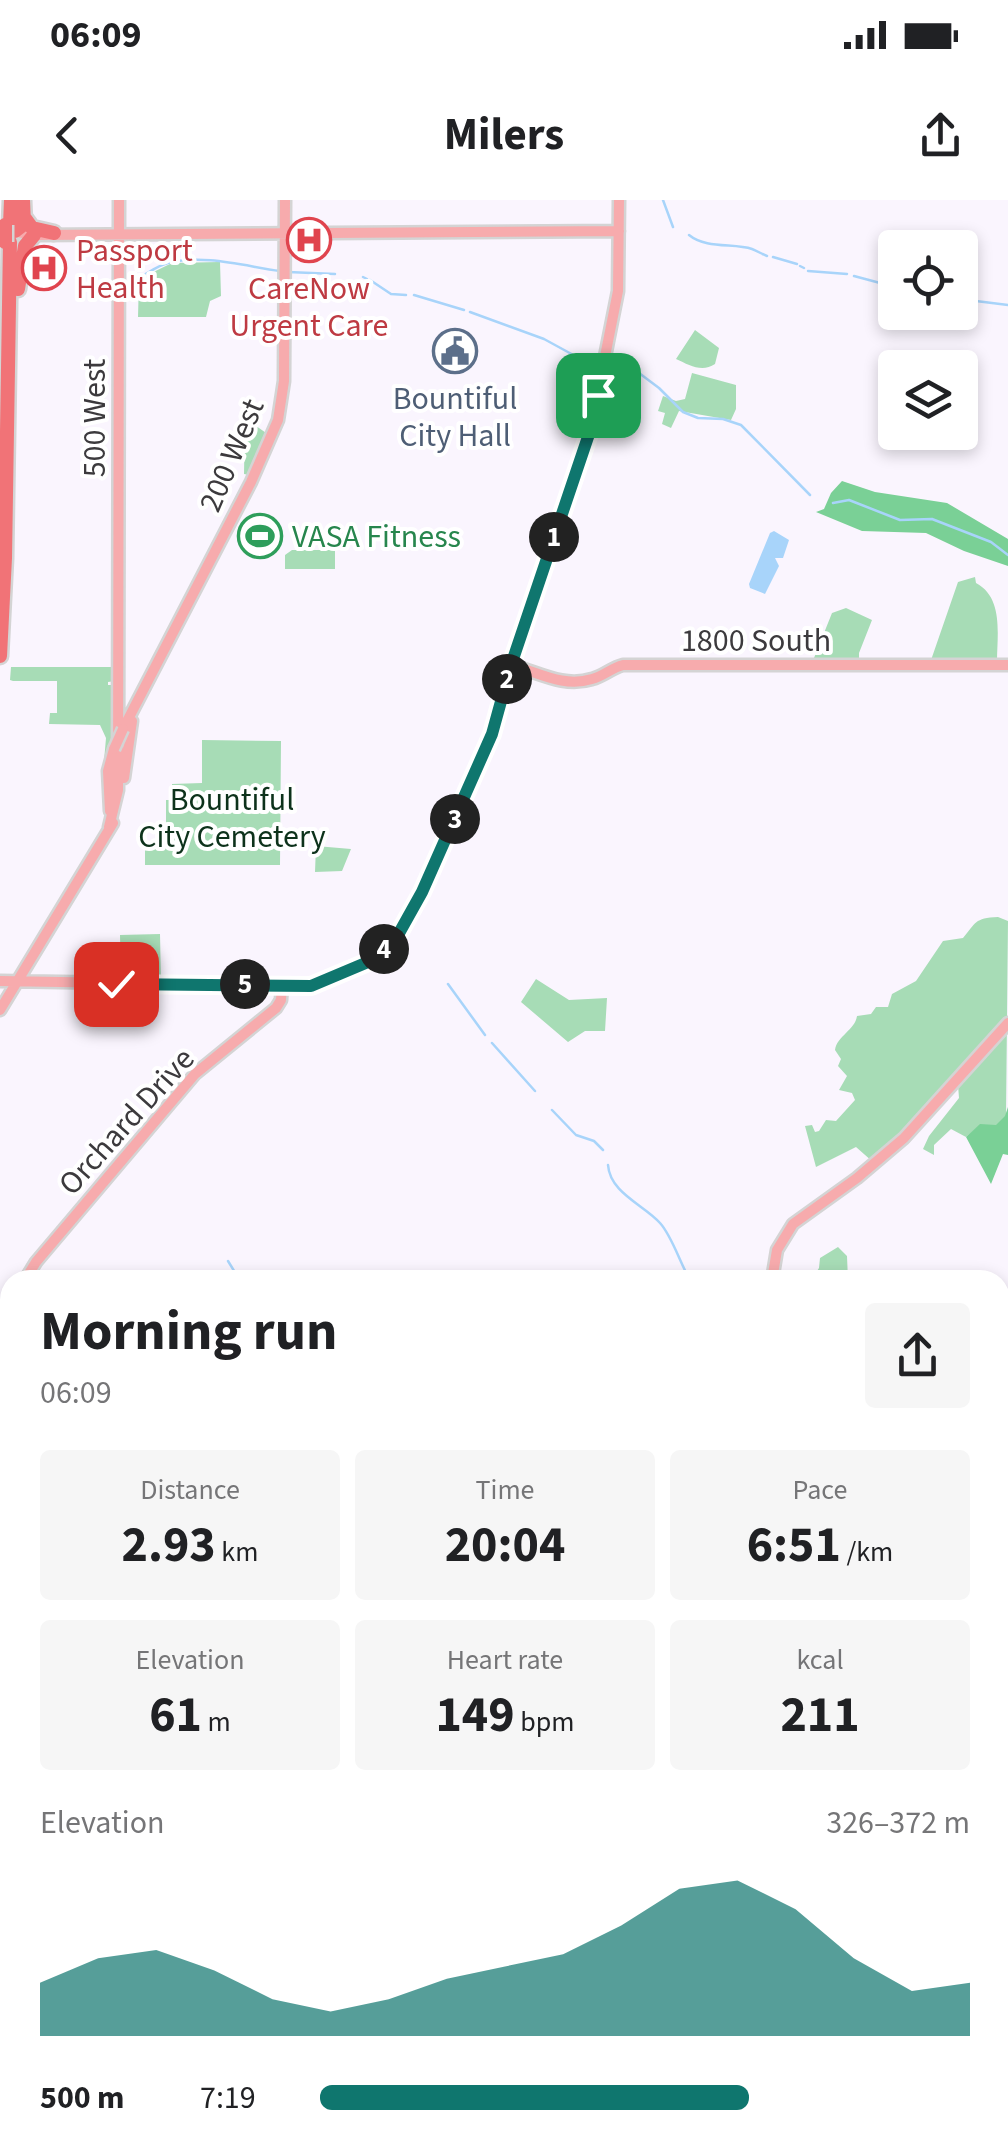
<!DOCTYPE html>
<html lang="en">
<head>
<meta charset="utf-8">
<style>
	body { margin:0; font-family:"Source Sans 3",sans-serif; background:#f6f6f6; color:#202124; height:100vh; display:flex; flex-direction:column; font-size:38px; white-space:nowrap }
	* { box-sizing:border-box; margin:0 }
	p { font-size:32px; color:#757577 }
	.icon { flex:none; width:55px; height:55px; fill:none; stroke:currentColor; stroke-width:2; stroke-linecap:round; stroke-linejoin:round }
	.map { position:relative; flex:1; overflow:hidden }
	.panel { position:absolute; left:0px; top:1070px; width:1010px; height:885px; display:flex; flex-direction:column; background:#fff; border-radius:30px 30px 0 0; box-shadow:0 5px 15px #0003 }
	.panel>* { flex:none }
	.controls { position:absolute; left:878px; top:30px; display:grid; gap:20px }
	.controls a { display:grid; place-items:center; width:100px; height:100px; border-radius:10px; background:#fff; box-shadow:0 5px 15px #0003; font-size:50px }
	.pin { position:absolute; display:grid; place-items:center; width:85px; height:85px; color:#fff; margin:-42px; border-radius:20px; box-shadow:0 5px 15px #0006 }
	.km { position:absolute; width:50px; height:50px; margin:-25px; border-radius:50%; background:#222; color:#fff; font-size:28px; line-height:50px; text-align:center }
	.round { display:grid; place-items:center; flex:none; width:105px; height:105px; border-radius:10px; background:#f6f6f6 }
	.summary { display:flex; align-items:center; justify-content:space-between; height:170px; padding:0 40px }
	h1 { font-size:55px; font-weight:700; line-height:75px }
	.metrics { display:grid; grid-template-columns:repeat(3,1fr); gap:15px; height:170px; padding:10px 40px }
	.metrics div { display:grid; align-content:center; border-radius:10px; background:#f6f6f6; text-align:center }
	.metrics b { font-size:50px; font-weight:700 }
	.metrics small { font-size:28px; font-weight:400 }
	.metrics p { font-size:28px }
	.chart { height:280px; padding:20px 40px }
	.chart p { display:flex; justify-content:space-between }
	.chart svg { width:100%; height:180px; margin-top:10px; fill:#0f766e; opacity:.7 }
	ul { padding:0 40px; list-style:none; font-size:32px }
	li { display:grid; grid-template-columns:160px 120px 1fr; align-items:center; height:75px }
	li i { height:25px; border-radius:12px; background:#0f766e }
	.status { display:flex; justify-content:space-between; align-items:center; height:70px; padding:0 50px; background:#fff; direction:ltr }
	.status svg { height:28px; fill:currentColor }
	header { display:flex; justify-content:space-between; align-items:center; height:130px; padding:0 40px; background:#fff; font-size:45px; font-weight:700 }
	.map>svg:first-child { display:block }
	.green { fill:#a7dcb6 }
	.forest { fill:#7ad096 }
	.water { fill:#a8d4fa }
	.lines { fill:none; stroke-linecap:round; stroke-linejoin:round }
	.stream { stroke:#a8d4fa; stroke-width:2.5 }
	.major-casing { stroke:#d4d4d4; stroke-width:15 }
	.highway-casing { stroke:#d4d4d4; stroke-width:19 }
	.major { stroke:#f7abad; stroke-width:10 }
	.highway { stroke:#f17377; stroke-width:14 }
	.major-bridge-casing { stroke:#d4d4d4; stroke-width:15; stroke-linecap:butt }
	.highway-bridge-casing { stroke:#d4d4d4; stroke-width:19; stroke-linecap:butt }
	.major-bridge { stroke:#f7abad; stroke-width:10 }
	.highway-bridge { stroke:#f17377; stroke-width:14 }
	.route-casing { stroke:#fff; stroke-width:20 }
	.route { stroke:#0f766e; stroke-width:12 }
	.labels { text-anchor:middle; stroke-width:8; stroke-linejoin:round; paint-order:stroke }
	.health-label { font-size:32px; fill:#be3a42; stroke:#fff; text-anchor:start }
	.service-label { font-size:32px; fill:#4e5e75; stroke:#fff }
	.street-label { font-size:32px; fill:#3c3a3d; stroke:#fff }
	.leisure-label { font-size:32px; fill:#27864d; stroke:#fff; text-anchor:start }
	.park-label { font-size:32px; fill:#0d321b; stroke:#fff }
</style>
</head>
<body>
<div class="status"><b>06:09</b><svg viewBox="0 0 49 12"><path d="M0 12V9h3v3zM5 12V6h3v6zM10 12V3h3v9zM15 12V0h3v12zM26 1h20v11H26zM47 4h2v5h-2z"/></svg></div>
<header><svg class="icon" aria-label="back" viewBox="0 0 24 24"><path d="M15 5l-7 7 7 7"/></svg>Milers<svg class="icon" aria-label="share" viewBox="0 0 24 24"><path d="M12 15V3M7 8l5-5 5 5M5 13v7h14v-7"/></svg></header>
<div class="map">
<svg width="1008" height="1955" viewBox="0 0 1008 1955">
	<rect width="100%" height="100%" fill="#faf5fe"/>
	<!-- green -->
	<path class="green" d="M220 62 221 96 210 101 206 117H138L139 79 172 63Z
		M695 130 719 148 715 164C702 173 689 165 676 159Z
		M692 173 736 185V209L731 220 679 211 671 228 662 224 665 213 658 211 663 196 676 201 685 199Z
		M245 218 269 235 249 275 244 274Z
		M292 350H335V369H285V355Z
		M975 377 976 383C1004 398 997 435 997 462L930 463 958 382Z
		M846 408 872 420 859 453V463H812L832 413Z
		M11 467H115V481L108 482V485H114L117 529 103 573 106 538 100 525 49 524 50 513H57V481H13L10 480Z
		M202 540 281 541 280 665H145V645L166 644V600H172V584L202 583Z
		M316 646 351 649 342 671 315 672Z
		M998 717 1008 721 1006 916 998 926 980 925 966 937 951 929 934 945V955L923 949 929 936 959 898 958 885 873 962 856 947 816 967 805 926 812 925 815 932 819 931 826 920 836 921 855 900 852 893 839 890 847 876 838 866 841 859 835 850C837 836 855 830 857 816L871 814 876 807H888L892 794 916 781 943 741 963 738C976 723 974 718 998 717Z
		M160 734 161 781H121L120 735Z
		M536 779 569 800 607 798 605 831H585L568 842 521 802Z
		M838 1047 847 1056 848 1080H811L819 1068 820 1058Z
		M0 1933C11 1949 42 1955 55 1945H89L102 1950 105 1945 181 1948 417 1945 360 1953 359 1949 317 1955H0Z"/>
	<!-- forest -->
	<path class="forest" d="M842 281 875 292 947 303 1008 339V366L964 351 926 333 862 331 816 312 824 309 831 293Z
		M1008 907V955L1003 954 991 984 966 937 980 924 996 925 1005 916Z"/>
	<!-- water -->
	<path class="water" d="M774 331 789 340 783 358H775L779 366 765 394 750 388 749 384 770 333Z"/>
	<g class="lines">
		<!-- stream -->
		<path class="stream" d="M663 0 673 27
			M689 35C706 49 734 43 752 49 757 51 762 54 767 56
			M773 57 797 64
			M800 66 804 68
			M808 71 847 74
			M288 72 335 74
			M854 76 895 87
			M363 77 367 79
			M370 80 391 94 406 95
			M124 82C141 81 152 67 168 63 204 54 244 66 280 71
			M414 95 464 110
			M960 99 1008 105
			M470 112 544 139 577 157 600 161
			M611 160 627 164 659 188 683 212 698 218 723 219 741 225 810 295
			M833 303 849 300 900 320 932 319 991 342 1008 355
			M448 784 485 835
			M492 843 535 891
			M552 910 576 935 594 941 603 950
			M608 965C610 993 644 1005 660 1023 672 1036 680 1063 690 1080
			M228 1061 236 1074
			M1000 1254 1008 1257
			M1000 1347 1008 1368
			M1008 1429V1430
			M1000 1598 1008 1606
			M1000 1739 1008 1743
			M1000 1906 1008 1905
			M0 1941 32 1955
			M389 1945 400 1955
			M632 1945V1955"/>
		<defs>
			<path id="major" d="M11 31 36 35 619 31
				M511 465C538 472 563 488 592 479 604 476 611 468 623 465H1008
				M123 529 251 282 278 220 284 181 285 0
				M124 578 132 521
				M110 611 108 571 114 549
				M109 627 118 590 119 0
				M0 781 307 786 368 762 398 735 422 692 492 534 510 469 591 227 618 91 619 0
				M0 810 113 623
				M25 1080 36 1062 195 874 276 808 281 800 282 784
				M772 1080 777 1050 793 1024 857 978 904 938 1008 823
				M0 1195 10 1180
				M0 1706 10 1718
				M10 1760 6 1781 10 1803"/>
			<path id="highway" d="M24 17 32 28 54 33
				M10 25 11 0
				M15 31 24 24 23 0
				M18 89 25 46 34 35
				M0 456 5 358 10 42"/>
		</defs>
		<!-- major casing -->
		<use href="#major" class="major-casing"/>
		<!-- highway casing -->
		<use href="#highway" class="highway-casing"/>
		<!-- major -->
		<use href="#major" class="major"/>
		<!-- highway -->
		<use href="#highway" class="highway"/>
		<defs>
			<path id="major-bridge" d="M114 549 123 529"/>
			<path id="highway-bridge" d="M5 42V25"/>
		</defs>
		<!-- major-bridge casing -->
		<use href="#major-bridge" class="major-bridge-casing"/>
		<!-- highway-bridge casing -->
		<use href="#highway-bridge" class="highway-bridge-casing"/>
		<!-- major-bridge -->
		<use href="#major-bridge" class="major-bridge"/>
		<!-- highway-bridge -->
		<use href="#highway-bridge" class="highway-bridge"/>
	</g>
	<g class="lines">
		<defs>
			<path id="route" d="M116 784 311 786 368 762 398 735 422 692 492 534 511 465 589 234 598 195"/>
		</defs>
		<!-- route casing -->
		<use href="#route" class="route-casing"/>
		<!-- route -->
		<use href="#route" class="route"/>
	</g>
	<!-- icons -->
	<defs>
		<symbol id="hospital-ring" viewBox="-11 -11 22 22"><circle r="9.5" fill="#fff" stroke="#e0444e" stroke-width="1.5"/><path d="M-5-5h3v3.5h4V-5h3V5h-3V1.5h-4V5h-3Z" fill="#e0444e"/></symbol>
		<symbol id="civic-ring" viewBox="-11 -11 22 22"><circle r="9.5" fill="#fff" stroke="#5c6f8a" stroke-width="1.5"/><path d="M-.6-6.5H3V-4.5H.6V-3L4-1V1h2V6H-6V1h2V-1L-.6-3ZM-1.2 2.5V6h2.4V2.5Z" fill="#5c6f8a"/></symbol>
		<symbol id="stadium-ring" viewBox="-11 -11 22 22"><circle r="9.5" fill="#fff" stroke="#2e9e5b" stroke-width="1.5"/><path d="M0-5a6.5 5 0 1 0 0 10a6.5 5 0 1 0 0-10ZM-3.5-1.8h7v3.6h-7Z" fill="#2e9e5b"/></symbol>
	</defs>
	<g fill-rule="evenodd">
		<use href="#hospital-ring" x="284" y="15" width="50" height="50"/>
		<use href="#hospital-ring" x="19" y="43" width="50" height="50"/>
		<use href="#civic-ring" x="430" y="126" width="50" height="50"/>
		<use href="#stadium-ring" x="235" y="311" width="50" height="50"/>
	</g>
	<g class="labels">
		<!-- health labels -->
		<g class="health-label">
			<text x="76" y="61">Passport<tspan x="76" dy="37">Health</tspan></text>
			<text x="309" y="99" text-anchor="middle">CareNow<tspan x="309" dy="37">Urgent Care</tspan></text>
		</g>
		<!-- service labels -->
		<g class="service-label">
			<text x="455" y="209">Bountiful<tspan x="455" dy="37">City Hall</tspan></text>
		</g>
		<!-- street labels -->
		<g class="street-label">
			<text transform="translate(94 218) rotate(-90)" y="11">500 West</text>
			<text transform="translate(231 255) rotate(-67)" y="11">200 West</text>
			<text x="756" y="451">1800 South</text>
			<text transform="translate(126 921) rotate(-48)" y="11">Orchard Drive</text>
		</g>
		<!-- leisure labels -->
		<g class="leisure-label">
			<text x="292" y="347">VASA Fitness</text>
		</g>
		<!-- park labels -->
		<g class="park-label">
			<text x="232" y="610">Bountiful<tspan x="232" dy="37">City Cemetery</tspan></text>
		</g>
	</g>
</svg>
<div class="controls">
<a><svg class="icon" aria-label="locate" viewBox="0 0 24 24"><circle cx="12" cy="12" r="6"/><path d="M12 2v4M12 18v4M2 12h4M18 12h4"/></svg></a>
<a><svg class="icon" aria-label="layers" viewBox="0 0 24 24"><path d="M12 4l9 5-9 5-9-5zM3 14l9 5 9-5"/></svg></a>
</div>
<div class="pin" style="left:598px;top:195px;background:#1e9e55"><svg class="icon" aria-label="arrive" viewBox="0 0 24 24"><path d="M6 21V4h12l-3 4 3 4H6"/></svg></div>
<div class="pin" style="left:116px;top:784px;background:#d93025"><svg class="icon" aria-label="check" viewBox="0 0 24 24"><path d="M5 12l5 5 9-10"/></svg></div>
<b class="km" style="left:554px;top:337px">1</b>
<b class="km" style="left:507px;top:479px">2</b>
<b class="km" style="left:455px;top:619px">3</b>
<b class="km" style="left:384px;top:749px">4</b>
<b class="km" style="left:245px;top:784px">5</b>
<section class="panel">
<div class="summary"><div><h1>Morning run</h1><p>06:09</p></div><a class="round"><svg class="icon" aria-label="share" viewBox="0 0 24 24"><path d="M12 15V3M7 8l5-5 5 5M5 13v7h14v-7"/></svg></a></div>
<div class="metrics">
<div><p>Distance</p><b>2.93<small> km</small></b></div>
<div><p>Time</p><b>20:04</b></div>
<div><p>Pace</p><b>6:51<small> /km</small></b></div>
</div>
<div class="metrics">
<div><p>Elevation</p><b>61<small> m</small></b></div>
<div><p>Heart rate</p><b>149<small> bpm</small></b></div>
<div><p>kcal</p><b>211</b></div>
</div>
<div class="chart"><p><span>Elevation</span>326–372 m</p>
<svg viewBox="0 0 160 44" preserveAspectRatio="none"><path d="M0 44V31L10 25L20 23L30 28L40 35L50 38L60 35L70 30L80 27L90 24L100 17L110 8L120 6L130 13L140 25L150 33L160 31V44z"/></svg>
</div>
<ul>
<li><b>500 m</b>7:19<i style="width:66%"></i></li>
</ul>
</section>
</div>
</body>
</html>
